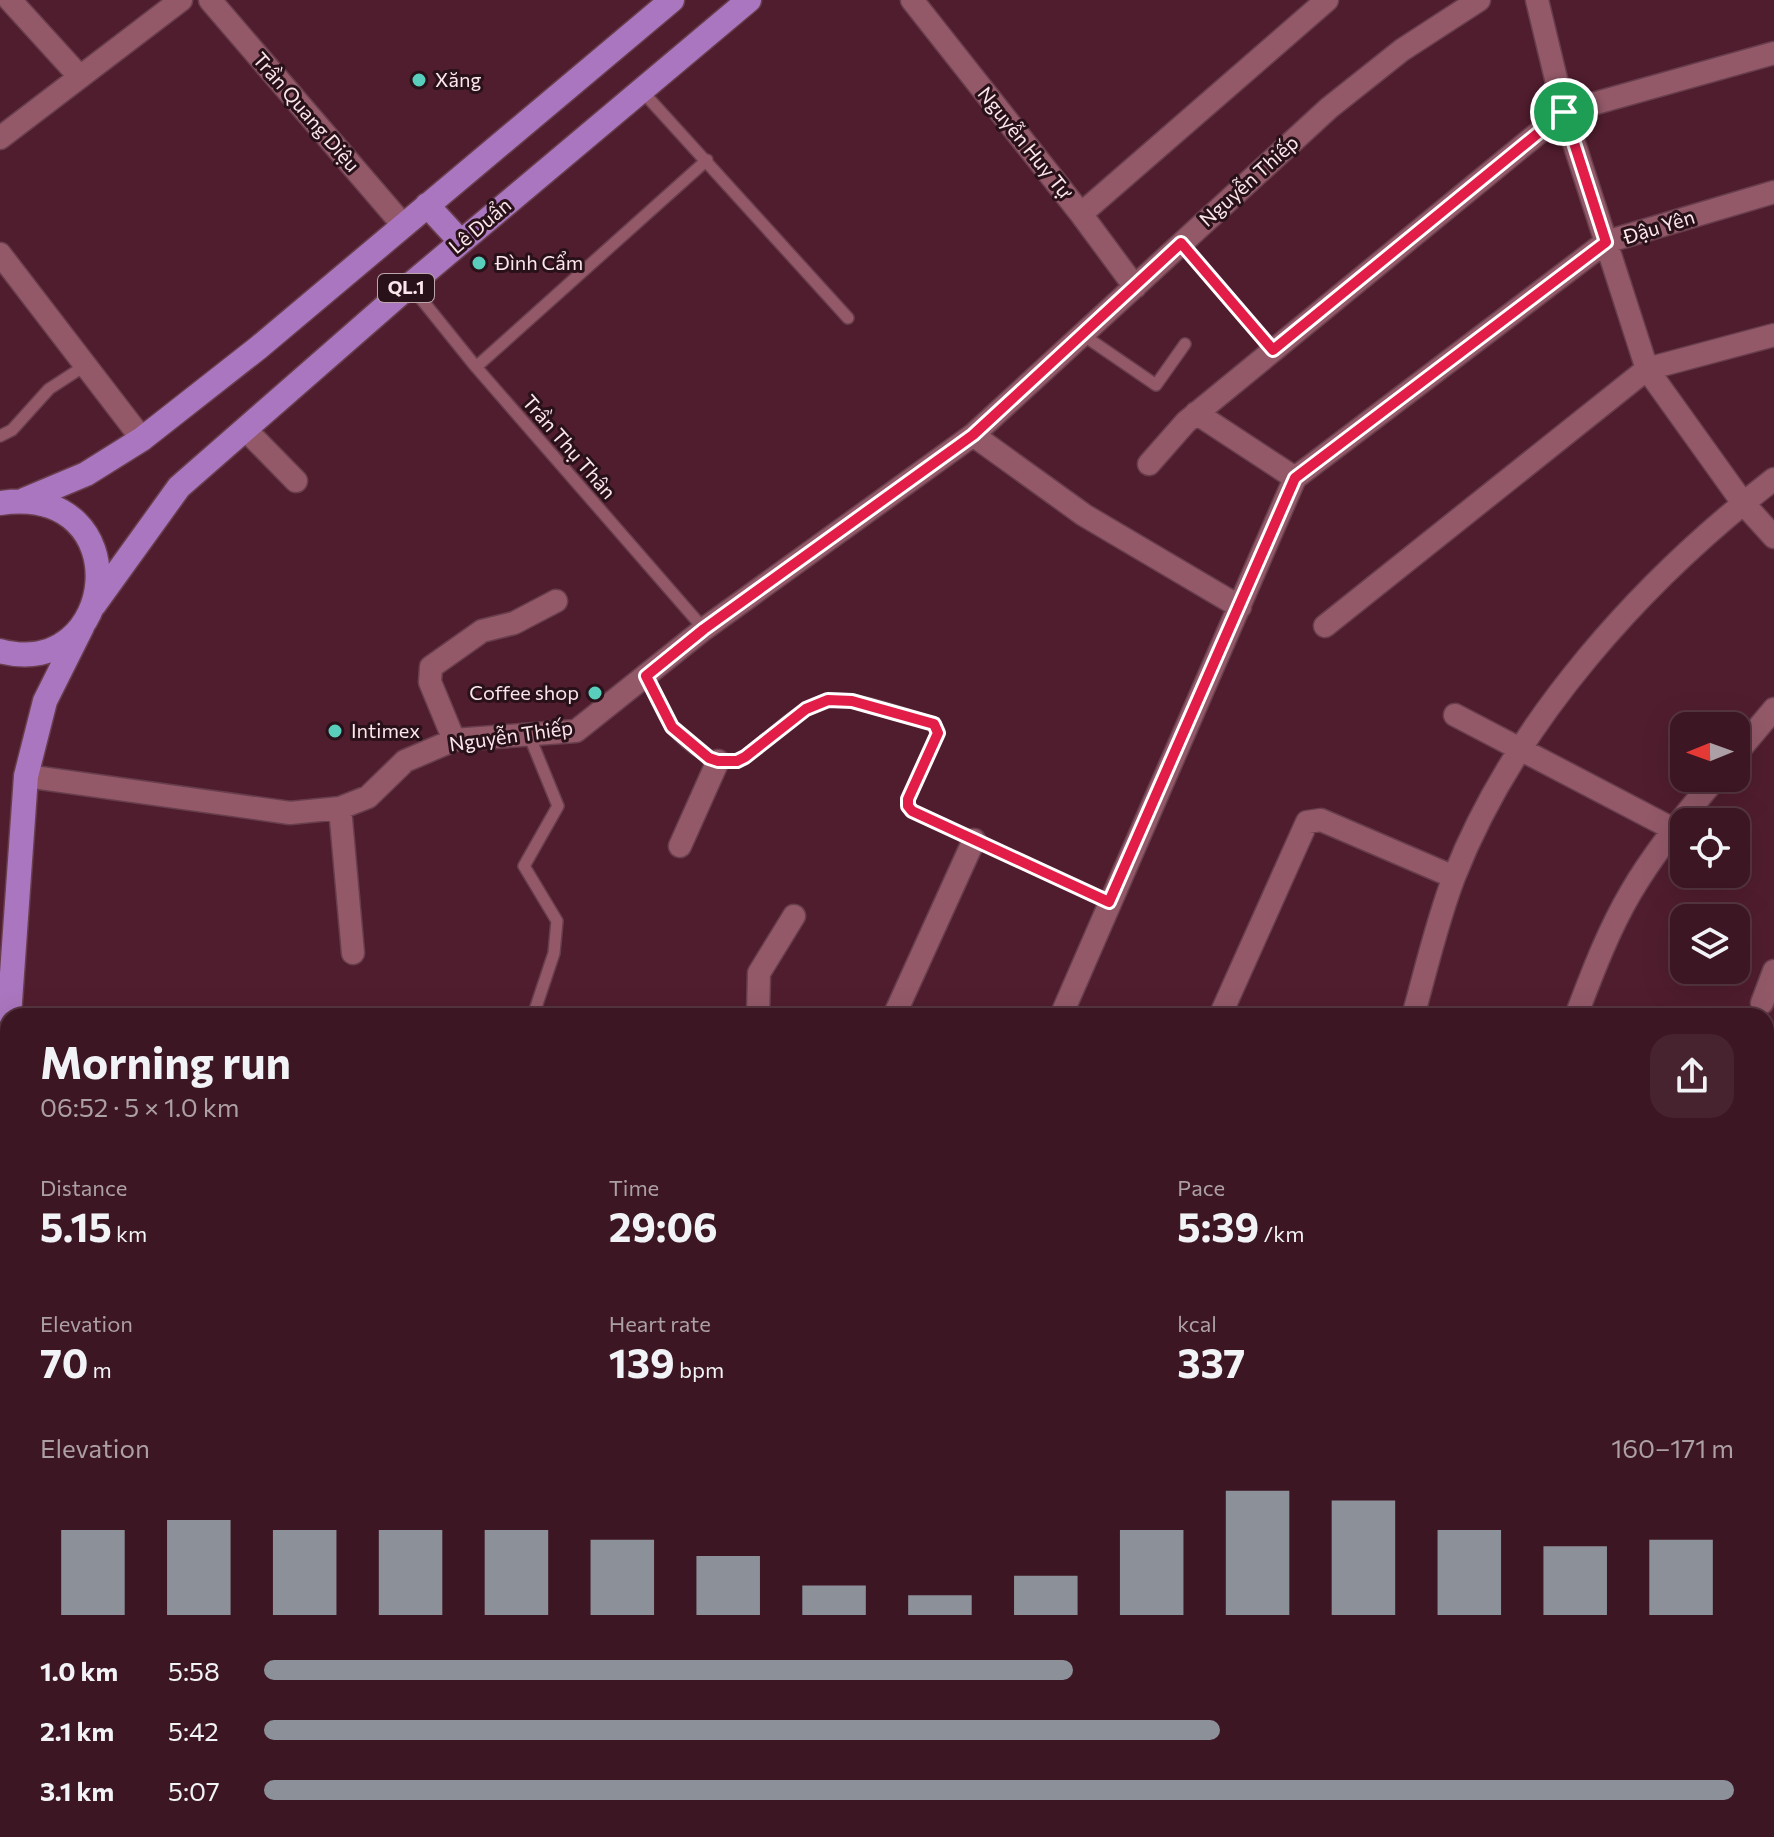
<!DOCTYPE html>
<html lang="en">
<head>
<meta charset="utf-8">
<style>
	body { margin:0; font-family:Commissioner,sans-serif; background:#47232f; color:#f1f3f6; height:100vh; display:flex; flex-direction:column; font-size:30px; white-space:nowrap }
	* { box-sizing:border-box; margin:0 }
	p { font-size:26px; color:#ac9fa5 }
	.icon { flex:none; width:44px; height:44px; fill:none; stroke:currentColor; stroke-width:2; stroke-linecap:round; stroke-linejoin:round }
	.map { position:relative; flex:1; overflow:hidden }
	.panel { position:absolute; left:0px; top:1008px; width:1774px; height:830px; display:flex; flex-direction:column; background:#3c1622; border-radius:24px 24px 0 0; box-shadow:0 8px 32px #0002,0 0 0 2px #553540 }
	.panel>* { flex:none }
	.needle { width:52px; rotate:269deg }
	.buttons { position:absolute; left:1670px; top:712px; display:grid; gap:16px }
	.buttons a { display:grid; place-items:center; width:80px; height:80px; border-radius:16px; background:#3c1622; box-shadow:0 8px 32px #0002,0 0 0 2px #553540; font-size:40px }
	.pin { position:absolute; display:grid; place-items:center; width:68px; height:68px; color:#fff; margin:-34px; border:4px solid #fff; border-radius:50%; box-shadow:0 2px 8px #0007 }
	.round { display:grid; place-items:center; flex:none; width:84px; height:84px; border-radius:24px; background:#47232f }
	.summary { display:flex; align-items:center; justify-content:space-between; height:136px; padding:0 40px }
	h1 { font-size:44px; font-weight:700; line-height:60px }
	.figures { display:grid; grid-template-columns:repeat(3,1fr); gap:12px; height:136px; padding:8px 40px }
	.figures div { display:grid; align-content:center }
	.figures b { font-size:40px; font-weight:700 }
	.figures small { font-size:22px; font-weight:400 }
	.figures p { font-size:22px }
	.chart { height:224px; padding:16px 40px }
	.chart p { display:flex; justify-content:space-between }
	.chart svg { width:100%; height:144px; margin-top:8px; stroke:#8c9099; stroke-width:6 }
	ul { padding:0 40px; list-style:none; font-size:26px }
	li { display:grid; grid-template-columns:128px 96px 1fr; align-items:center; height:60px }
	li i { height:20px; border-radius:10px; background:#8c9099 }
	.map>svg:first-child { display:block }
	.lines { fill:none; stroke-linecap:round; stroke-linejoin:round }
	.lane-casing { stroke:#683e4d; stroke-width:14 }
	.street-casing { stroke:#683e4d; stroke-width:25 }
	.secondary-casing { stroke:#683e4d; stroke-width:27 }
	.primary-casing { stroke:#683e4d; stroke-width:27 }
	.lane { stroke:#935969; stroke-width:11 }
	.street { stroke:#935969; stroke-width:22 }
	.secondary { stroke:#9e6894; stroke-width:24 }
	.primary { stroke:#aa76bf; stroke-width:24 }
	.route-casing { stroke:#fff; stroke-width:16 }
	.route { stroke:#e11d48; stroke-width:10 }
	.poi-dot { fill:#5acebd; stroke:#281118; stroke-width:3 }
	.labels { text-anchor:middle; stroke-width:6; stroke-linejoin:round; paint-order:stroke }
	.shield { fill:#281118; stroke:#bca6ac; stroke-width:2 }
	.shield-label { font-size:18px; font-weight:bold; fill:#fbe6eb }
	.poi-label { font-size:20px; fill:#fbe6eb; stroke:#281118; text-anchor:start }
	.street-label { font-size:20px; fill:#fbe6eb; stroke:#281118 }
</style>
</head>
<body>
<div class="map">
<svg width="1774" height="1837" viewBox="0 0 1774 1837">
	<rect width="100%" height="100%" fill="#501d2e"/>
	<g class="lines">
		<defs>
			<path id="lane" d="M642 91 848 318
				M1181 243 1273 350
				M410 285 476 367 704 629
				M1083 335 1156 385 1185 344
				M476 367 707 160
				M0 436 12 430 49 389 86 365
				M646 676C654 692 660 711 671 726 688 748 718 770 745 757 768 739 793 712 820 702 849 692 905 715 934 724L938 733 908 799V806L912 811 1109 902
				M529 735 558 806 524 866 557 921 554 953 533 1016"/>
			<path id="street" d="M10 0 80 77
				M210 0 403 225
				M912 0 1081 214 1135 287
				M1537 0 1564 112 1647 369 1743 503 1774 537
				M0 138 181 0
				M1081 214 1327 0
				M0 254 142 439
				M1196 413 1295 478
				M246 430 296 481
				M973 435 1084 515 1240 607
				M1149 464 1186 422 1564 112 1774 53
				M1325 626 1647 369 1774 335
				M1455 715 1673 829
				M454 740 430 682 431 667 482 631 514 623 556 601
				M1736 754 1774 709
				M26 776 290 813 340 808 368 797 405 761 454 740 576 731 704 629 973 435 1329 108 1402 50 1479 0
				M340 808 353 953
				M680 846 718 761
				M1762 1003 1774 971
				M758 1016 759 973 794 916
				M894 1016 974 840
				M1061 1016 1295 478 1606 242 1774 192
				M1220 1016 1307 822 1321 820 1454 877
				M1413 1016C1426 970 1437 921 1454 877 1515 721 1643 580 1774 479
				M1576 1016C1592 974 1608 931 1631 892 1655 851 1685 814 1716 778
				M1766 1085 1774 1104
				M1766 1144 1774 1143
				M1766 1380 1774 1379
				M0 1386 8 1387
				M1766 1546 1774 1544
				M0 1654H8
				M1766 1719 1774 1733
				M383 1830V1837
				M819 1830V1837
				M1497 1830 1500 1837
				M1661 1830 1665 1837
				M1693 1830 1697 1837
				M959 1832 985 1837
				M1033 1837 1035 1830
				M1203 1837 1204 1830"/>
			<path id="secondary" d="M1375 1837 1376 1830"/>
			<path id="primary" d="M427 205 461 242
				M24 500 86 474 142 439 258 348 672 0
				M0 503C141 483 119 683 0 651
				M94 605 179 487 410 285 749 0
				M9 1016 26 776 45 701 82 627
				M0 1151 8 1032"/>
		</defs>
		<!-- lane casing -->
		<use href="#lane" class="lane-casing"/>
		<!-- street casing -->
		<use href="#street" class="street-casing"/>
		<!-- secondary casing -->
		<use href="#secondary" class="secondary-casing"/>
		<!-- primary casing -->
		<use href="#primary" class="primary-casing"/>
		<!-- lane -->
		<use href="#lane" class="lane"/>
		<!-- street -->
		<use href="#street" class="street"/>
		<!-- secondary -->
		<use href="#secondary" class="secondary"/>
		<!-- primary -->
		<use href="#primary" class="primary"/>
	</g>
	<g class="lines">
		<defs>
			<path id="route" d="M1564 112 1606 242 1295 478 1109 902 912 811 908 806V799L938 733 934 724 852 701 828 700 806 709 745 757 737 761H718L709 758 672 727 646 676 704 629 973 435 1181 243 1273 350Z"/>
		</defs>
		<!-- route casing -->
		<use href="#route" class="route-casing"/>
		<!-- route -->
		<use href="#route" class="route"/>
	</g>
	<!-- markers -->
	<g class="poi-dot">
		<circle cx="419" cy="80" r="8"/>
		<circle cx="479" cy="263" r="8"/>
		<circle cx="595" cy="693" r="8"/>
		<circle cx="335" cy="731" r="8"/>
	</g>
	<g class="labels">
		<!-- shield labels -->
		<rect class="shield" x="378" y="274" width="56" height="28" rx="6"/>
		<g class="shield-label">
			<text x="406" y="294">QL.1</text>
		</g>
		<!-- poi labels -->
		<g class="poi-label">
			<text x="435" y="87">Xăng</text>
			<text x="495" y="270">Đình Cẩm</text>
			<text x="579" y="700" text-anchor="end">Coffee shop</text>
			<text x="351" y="738">Intimex</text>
		</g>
		<!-- street labels -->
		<g class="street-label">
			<text transform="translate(306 112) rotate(49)" y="7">Trần Quang Diệu</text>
			<text transform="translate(1025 143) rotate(51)" y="7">Nguyễn Huy Tự</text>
			<text transform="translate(1249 181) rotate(-42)" y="7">Nguyễn Thiếp</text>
			<text transform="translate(480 226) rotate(-40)" y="7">Lê Duẩn</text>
			<text transform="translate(1659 227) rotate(-17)" y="7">Đậu Yên</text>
			<text transform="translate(569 447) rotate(49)" y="7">Trần Thụ Thân</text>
			<text transform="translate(511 736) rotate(-8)" y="7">Nguyễn Thiếp</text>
		</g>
	</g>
</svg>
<div class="buttons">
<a><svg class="needle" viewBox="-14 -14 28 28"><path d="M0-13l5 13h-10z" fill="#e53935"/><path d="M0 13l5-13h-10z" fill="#ac9fa5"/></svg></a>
<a><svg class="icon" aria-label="locate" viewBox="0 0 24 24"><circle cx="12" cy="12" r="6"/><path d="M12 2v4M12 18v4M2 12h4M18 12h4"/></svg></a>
<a><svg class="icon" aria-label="layers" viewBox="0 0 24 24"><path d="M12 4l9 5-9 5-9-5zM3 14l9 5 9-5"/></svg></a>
</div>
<div class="pin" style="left:1564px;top:112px;background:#1e9e55"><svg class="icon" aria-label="arrive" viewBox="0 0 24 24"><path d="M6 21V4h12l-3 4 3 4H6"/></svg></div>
<section class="panel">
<div class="summary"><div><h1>Morning run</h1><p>06:52 · 5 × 1.0 km</p></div><a class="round"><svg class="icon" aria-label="share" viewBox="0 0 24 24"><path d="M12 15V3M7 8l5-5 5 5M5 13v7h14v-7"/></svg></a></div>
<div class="figures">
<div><p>Distance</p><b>5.15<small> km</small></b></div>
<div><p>Time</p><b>29:06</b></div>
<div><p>Pace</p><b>5:39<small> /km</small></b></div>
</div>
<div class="figures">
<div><p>Elevation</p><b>70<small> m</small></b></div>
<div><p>Heart rate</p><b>139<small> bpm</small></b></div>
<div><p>kcal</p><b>337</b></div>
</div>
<div class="chart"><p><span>Elevation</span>160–171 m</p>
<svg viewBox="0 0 160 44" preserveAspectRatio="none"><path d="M5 44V18M15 44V15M25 44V18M35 44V18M45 44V18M55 44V21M65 44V26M75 44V35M85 44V38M95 44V32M105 44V18M115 44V6M125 44V9M135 44V18M145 44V23M155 44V21"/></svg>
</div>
<ul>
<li><b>1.0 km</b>5:58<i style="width:55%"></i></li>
<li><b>2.1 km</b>5:42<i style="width:65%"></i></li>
<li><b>3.1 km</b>5:07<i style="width:100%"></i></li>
</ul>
</section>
</div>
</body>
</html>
